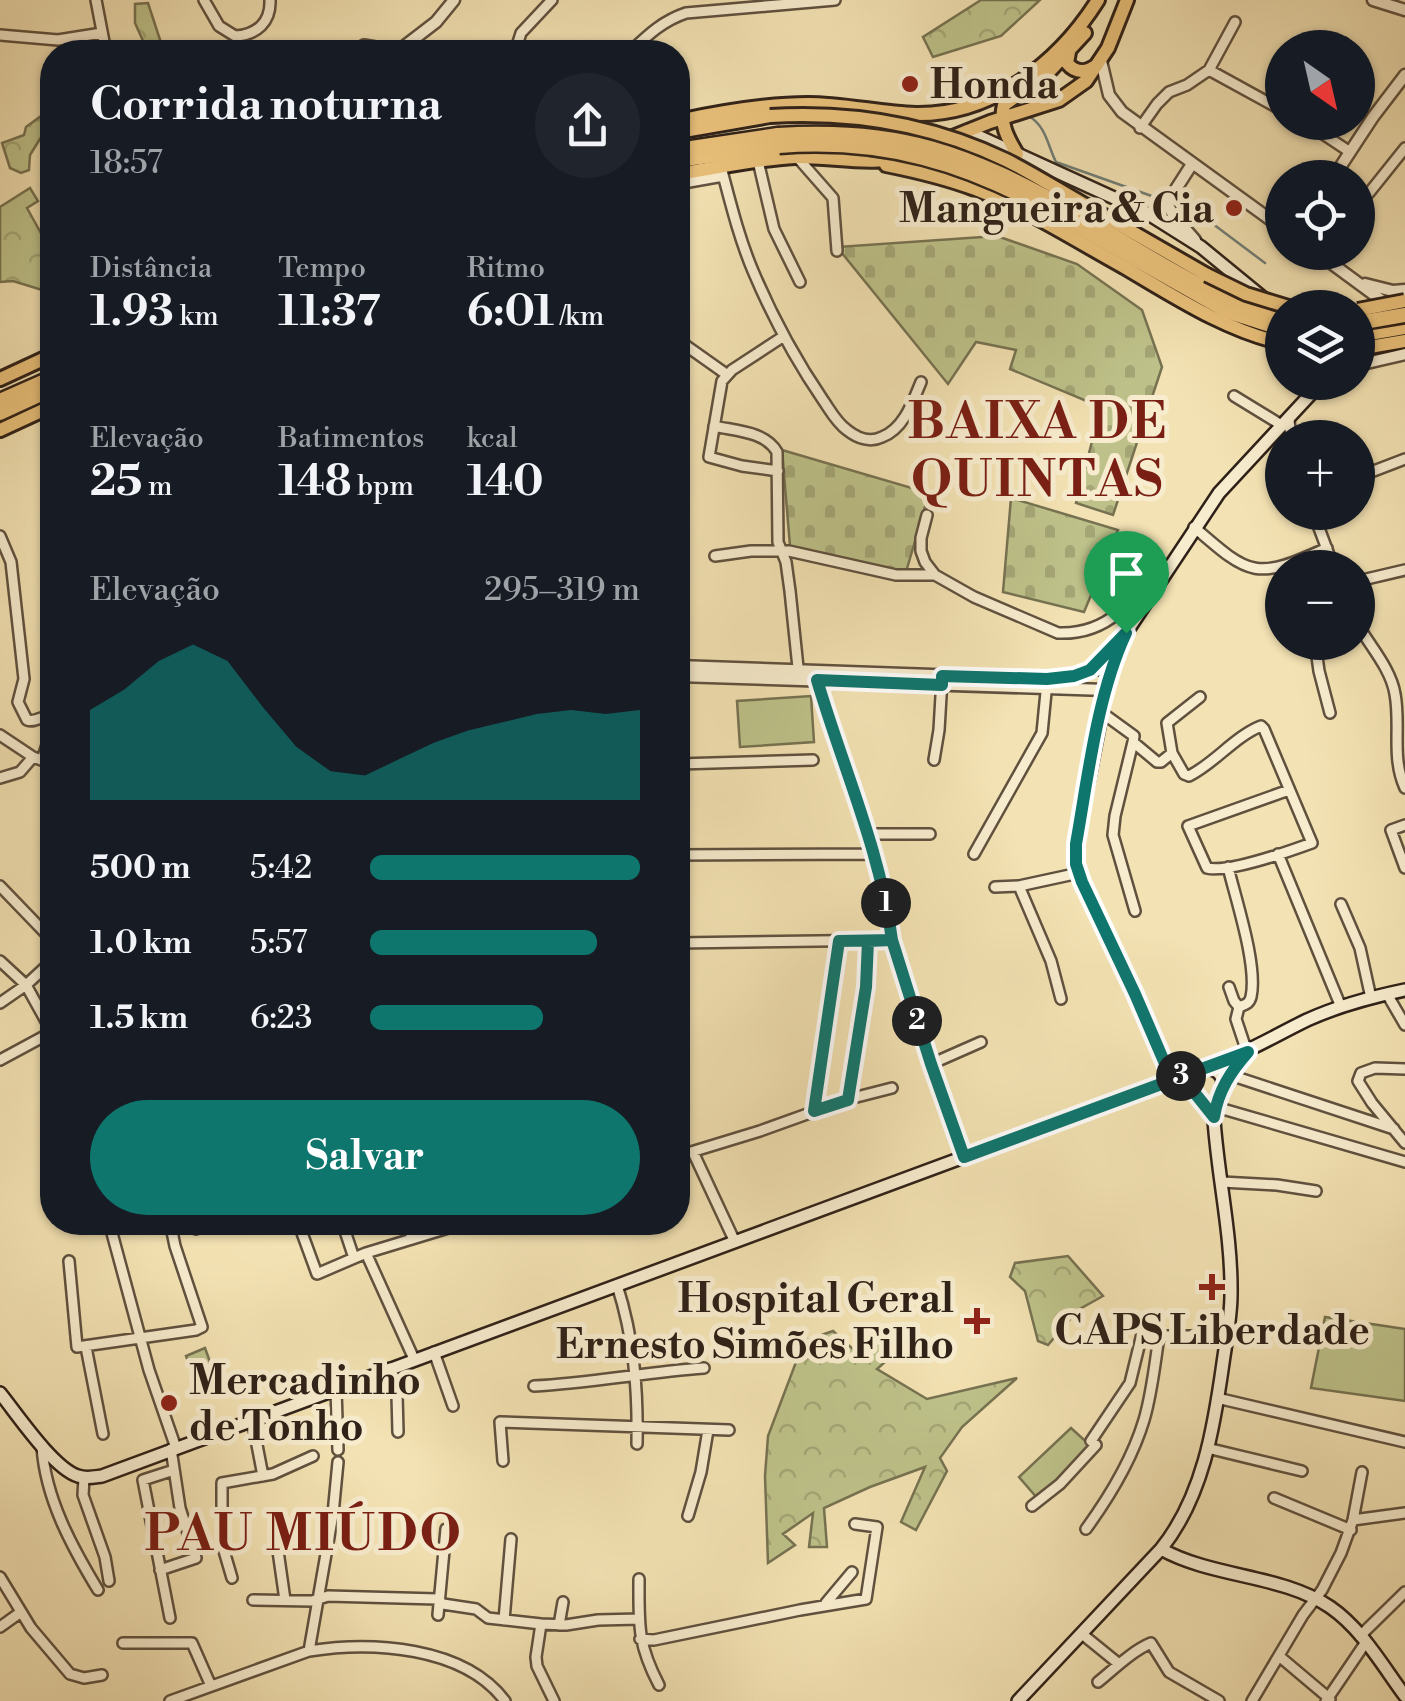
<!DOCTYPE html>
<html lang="pt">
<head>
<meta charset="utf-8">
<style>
	body { margin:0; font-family:"Libre Bodoni",serif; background:#20242c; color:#f1f3f6; height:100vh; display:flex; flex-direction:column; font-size:38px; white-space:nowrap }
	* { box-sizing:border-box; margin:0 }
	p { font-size:32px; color:#9ea1a6 }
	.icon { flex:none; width:55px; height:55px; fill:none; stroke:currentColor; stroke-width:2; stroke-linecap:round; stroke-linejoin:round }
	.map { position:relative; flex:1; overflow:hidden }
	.side { position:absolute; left:40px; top:40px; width:650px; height:1195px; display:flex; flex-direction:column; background:#171b24; border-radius:40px; box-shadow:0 2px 8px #0004 }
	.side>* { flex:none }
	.needle { width:65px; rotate:146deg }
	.buttons { position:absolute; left:1265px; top:30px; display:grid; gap:20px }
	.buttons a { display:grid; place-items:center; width:110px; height:110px; border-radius:50%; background:#171b24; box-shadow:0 2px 8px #0004; font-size:50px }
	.pin { position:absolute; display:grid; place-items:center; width:85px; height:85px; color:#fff; margin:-102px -42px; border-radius:50% 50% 50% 0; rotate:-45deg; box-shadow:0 0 10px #0007 }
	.pin .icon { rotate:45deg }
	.km { position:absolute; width:50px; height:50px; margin:-25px; border-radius:50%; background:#222; color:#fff; font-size:28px; line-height:50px; text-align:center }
	.round { display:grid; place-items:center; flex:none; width:105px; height:105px; border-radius:52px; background:#20242c }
	.overview { display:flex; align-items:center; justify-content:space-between; height:170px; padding:0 50px }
	h1 { font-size:45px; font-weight:700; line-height:75px }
	.metrics { display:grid; grid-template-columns:repeat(3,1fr); gap:15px; height:170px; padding:10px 50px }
	.metrics div { display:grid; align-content:center }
	.metrics b { font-size:42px; font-weight:700 }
	.metrics small { font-size:28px; font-weight:400 }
	.metrics p { font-size:28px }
	.chart { height:280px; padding:20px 50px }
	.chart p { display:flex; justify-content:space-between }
	.chart svg { width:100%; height:180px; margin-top:10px; fill:#0f766e; opacity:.7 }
	.action { display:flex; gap:20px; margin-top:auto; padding:20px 50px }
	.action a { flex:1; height:115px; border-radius:60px; background:#0f766e; color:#fff; font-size:40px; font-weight:700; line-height:115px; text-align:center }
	ul { padding:0 50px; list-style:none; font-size:32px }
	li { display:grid; grid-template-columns:160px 120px 1fr; align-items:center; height:75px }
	li i { height:25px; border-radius:12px; background:#0f766e }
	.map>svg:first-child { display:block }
	.forest { fill:url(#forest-crowns); stroke:#767251; stroke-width:2.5 }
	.cemetery { fill:url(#cemetery-stones); stroke:#767251; stroke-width:2.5 }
	.park { fill:#bec28a; stroke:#767251; stroke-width:2.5 }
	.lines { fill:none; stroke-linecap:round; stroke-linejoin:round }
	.stream { stroke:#717e76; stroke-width:2.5 }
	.minor-casing { stroke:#60513f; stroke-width:14 }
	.tertiary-casing { stroke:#60513f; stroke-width:15 }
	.secondary-casing { stroke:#2f2118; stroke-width:16 }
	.primary-casing { stroke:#2f2118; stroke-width:18 }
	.trunk-casing { stroke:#2f2118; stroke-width:19 }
	.minor { stroke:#f7ecce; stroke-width:9 }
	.tertiary { stroke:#f7ecce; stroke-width:10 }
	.secondary { stroke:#f7ecce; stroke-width:11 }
	.primary { stroke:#eac17a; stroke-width:12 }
	.trunk { stroke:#eac17a; stroke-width:14 }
	.primary-bridge-casing { stroke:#2f2118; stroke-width:18; stroke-linecap:butt }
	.trunk-bridge-casing { stroke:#2f2118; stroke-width:19; stroke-linecap:butt }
	.primary-bridge { stroke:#eac17a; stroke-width:12 }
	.trunk-bridge { stroke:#eac17a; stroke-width:14 }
	.route-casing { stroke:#fff; stroke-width:20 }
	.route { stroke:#0f766e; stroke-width:12 }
	.poi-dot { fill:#8f2418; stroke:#f7ecce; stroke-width:4 }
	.labels { text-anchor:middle; stroke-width:10; stroke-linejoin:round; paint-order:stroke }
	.poi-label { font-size:40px; font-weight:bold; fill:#2f2118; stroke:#f7ecce; text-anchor:start }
	.district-label { font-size:50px; font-weight:bold; letter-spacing:2.5px; fill:#7a1f14; stroke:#f7ecce }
</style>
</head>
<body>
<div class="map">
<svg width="1405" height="1701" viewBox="0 0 1405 1701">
	<defs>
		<pattern id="forest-crowns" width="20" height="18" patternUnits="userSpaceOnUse" patternTransform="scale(2.5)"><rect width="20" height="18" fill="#bec28a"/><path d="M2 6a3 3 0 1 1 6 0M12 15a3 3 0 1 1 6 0" fill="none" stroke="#a4a676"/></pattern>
		<pattern id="cemetery-stones" width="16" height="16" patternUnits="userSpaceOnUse" patternTransform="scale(2.5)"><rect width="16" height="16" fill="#bec28a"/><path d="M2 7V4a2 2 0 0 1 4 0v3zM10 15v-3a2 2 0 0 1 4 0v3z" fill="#a4a676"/></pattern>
	</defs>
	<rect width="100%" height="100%" fill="#f3e2b3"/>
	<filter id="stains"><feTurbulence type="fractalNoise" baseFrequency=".002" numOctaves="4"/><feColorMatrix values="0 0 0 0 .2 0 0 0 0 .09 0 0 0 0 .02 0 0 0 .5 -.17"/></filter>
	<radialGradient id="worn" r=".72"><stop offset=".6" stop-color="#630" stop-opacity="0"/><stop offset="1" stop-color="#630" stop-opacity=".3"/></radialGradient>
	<!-- forest -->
	<path class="forest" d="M981 0H1040L1001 36 933 57 923 37Z
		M148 3 164 52H148L135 23V4Z
		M52 108V127L48 126 30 155 29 170 21 173 10 168 2 143 24 135 26 127Z
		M30 188 38 201 27 208 42 235 52 244V293L13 281 0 282V207Z
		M1068 1256 1103 1296 1078 1310 1048 1345 1038 1341 1025 1291 1010 1277 1015 1263Z
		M833 1331 855 1351 889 1334 902 1347 877 1369 927 1399 1017 1378 962 1427 940 1458 947 1471 916 1530 901 1522 925 1467 870 1487 824 1508 827 1547H809L813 1513 783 1534 795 1545 768 1563 765 1476 768 1436 804 1341Z"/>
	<!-- cemetery -->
	<path class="cemetery" d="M997 236 1077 264 1142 310 1162 367 1113 515 1076 503 1101 407 1010 369 1016 350 976 342 948 384 837 247Z
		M782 450 929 493 906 572 790 546Z
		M1011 498 1118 530 1084 612 1003 592Z"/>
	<!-- park -->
	<path class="park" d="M811 696 814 742 740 747 737 701Z
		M1325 1317 1405 1329V1401L1311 1388Z
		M205 1348 217 1381 198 1388 186 1356Z
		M1071 1428 1093 1448 1038 1499 1019 1477Z"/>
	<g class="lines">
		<!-- stream -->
		<path class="stream" d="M1029 116C1047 128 1047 144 1056 162L1163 200
			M1171 203 1197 212 1265 263"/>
		<defs>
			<path id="minor" d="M96 0 106 52
				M204 0 219 26 235 36C257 35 271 22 270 0
				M0 35 58 40 102 33
				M1342 48 1344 43
				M353 52 364 45 399 51
				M515 52 521 33 552 0
				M630 52C647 36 662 21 686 13L835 0
				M1209 70 1282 110
				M1305 122 1350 152
				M1140 128 1157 104 1169 92 1187 85 1209 70 1235 22
				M797 157 833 198 837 251
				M758 161 774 229 800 282
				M721 167C730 201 739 238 753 271 772 316 795 359 823 400 830 410 836 422 847 430 857 438 870 443 882 437 904 429 913 401 921 382
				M678 184 723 176
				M1369 193 1405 148
				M678 340 726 374
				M1234 396 1283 426
				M1289 420 1291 438
				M714 426C735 431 765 431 777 452L778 542 786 562 790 591 799 677
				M778 471 742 466 709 457 722 381 732 370 784 336
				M1358 477 1405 459
				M1313 512 1334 568
				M927 515 921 538V551L925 562 935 575 974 597 1058 633C1081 634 1100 628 1118 613 1129 604 1137 595 1152 592
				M1194 527C1251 577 1256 580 1327 548
				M0 536 11 562 24 679 18 702 27 720C35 723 41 716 50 716L52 720
				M715 556 751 551H789L896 575H935
				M1358 581 1405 570
				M1358 625C1370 646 1391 669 1395 694 1401 726 1391 757 1405 788
				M1315 642 1319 671 1330 713
				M815 675 870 834 886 901 896 957 964 1157
				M1200 697 1167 723 1172 753 1184 774 1189 776C1215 763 1234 737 1261 726L1264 729 1312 843C1290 851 1228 873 1207 868L1188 826 1289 790
				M1101 712 1134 736 1133 742 1157 762H1161L1172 753
				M0 735 33 757
				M1133 742 1115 816 1113 835 1135 911
				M42 760 52 730
				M934 760 939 730 942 679
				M678 764 813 760
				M0 778 20 772 33 757 52 764
				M1405 825 1391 830 1405 868
				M870 834H930
				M974 854 1042 733 1047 682
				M1278 854 1341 1007
				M678 855 875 854
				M1228 867C1236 900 1258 966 1251 997 1249 1004 1246 1004 1239 1007
				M0 886 52 940
				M1019 886 1051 961 1061 999
				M995 887 1019 886 1079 873
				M678 903 679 943
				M1341 904 1360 948 1371 998
				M678 943 892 940
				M0 961 26 985 52 1032
				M1229 987 1234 1001 1239 1007 1236 1019 1247 1052
				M1387 994 1405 1025
				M0 1003 26 985 52 961
				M0 1060 52 1032
				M931 1064 981 1042
				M1405 1069 1375 1068 1361 1073 1358 1081 1372 1103 1405 1143
				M1230 1075 1394 1129
				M849 1099 866 987 868 941
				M47 1102 52 1099
				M1216 1107 1405 1162
				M815 1111 839 941
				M693 1152 735 1242
				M678 1156 760 1131 849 1099 892 1088
				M1222 1182 1277 1185 1316 1191
				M109 1222 149 1370 176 1448
				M298 1222 317 1274 366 1253 468 1222
				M342 1222 354 1258
				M408 1222 412 1239
				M196 1229 215 1222
				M366 1253 414 1359
				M69 1261 77 1347 196 1330 202 1327 175 1246 170 1222
				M617 1285C634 1338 638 1389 637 1444
				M86 1347 103 1434
				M434 1352 453 1406
				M390 1368 397 1395 398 1432
				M534 1386C592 1383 647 1372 704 1368
				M336 1389 338 1450
				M1217 1398 1405 1442
				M252 1419 263 1476
				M42 1446C45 1498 72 1547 98 1590
				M1207 1448 1302 1471
				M503 1461 500 1422 729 1430
				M84 1478 83 1495 105 1557 109 1581
				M1274 1498 1351 1530
				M1032 1506 1060 1484 1096 1445 1091 1441 1130 1383 1142 1334 1159 1336
				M688 1516 701 1472 708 1430
				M1353 1520 1405 1513
				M1086 1529C1110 1496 1132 1460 1144 1420 1152 1393 1155 1363 1159 1336H1227
				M276 1537 285 1600
				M160 1570 196 1558 180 1508 171 1449
				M0 1577 31 1628 70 1674 84 1678 102 1675
				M232 1578 222 1544V1483L273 1474 313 1456
				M639 1579C639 1624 637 1643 659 1685
				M253 1600 312 1601 328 1596 437 1599 443 1604 476 1609 488 1618 541 1624 566 1625 598 1620 639 1619
				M826 1603 852 1572
				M438 1615 446 1529
				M170 1618 143 1480 174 1470
				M504 1620 511 1539
				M541 1624 536 1657 537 1666 554 1701
				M559 1625 563 1602
				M0 1627 21 1612
				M1082 1634 1119 1664
				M1360 1636 1405 1592
				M640 1639 654 1640 800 1610 866 1599 877 1527 855 1524
				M123 1643H192L211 1686
				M309 1651 333 1514 338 1462
				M1279 1656 1330 1699
				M1098 1682C1114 1669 1132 1651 1151 1643L1169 1672 1219 1701
				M170 1701 309 1651C371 1641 464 1646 505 1701
				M1252 1701 1303 1615 1322 1590 1341 1553 1353 1520 1362 1472
				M1326 1701 1366 1642"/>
			<path id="tertiary" d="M1373 0 1405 10
				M397 52 436 22 454 0
				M1101 61 1109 95 1122 112 1282 228
				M1192 164 1167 203 1173 215 1195 240
				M1333 178 1373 117 1405 75
				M1316 252 1388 305
				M1365 284 1393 291 1405 290
				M1358 365 1405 354
				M678 666 1047 679C1069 678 1090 666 1110 670
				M678 676 1106 690"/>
			<path id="secondary" d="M967 131 1147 213 1201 247 1262 297
				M1090 670 1117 644
				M1208 1067C1243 1055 1274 1036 1307 1020 1338 1006 1371 997 1405 990
				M1198 1071C1183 1089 1202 1102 1214 1117
				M1172 1080 1135 994 1082 882 1076 864V844L1110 670 1126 633 1219 493 1322 382
				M0 1393C17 1414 53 1468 78 1476 86 1479 94 1477 102 1476L1172 1080C1185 1075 1211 1060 1221 1076 1228 1088 1214 1106 1214 1120 1218 1178 1232 1236 1231 1295 1231 1317 1226 1341 1223 1363 1214 1427 1203 1497 1161 1549L1018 1701
				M1161 1549C1213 1578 1281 1574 1330 1607 1362 1629 1382 1665 1405 1696"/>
			<path id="primary" d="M1069 52 1067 63C1076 74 1087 73 1097 65
				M678 121C720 112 764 104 808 104 844 104 880 113 916 114 993 115 1059 62 1098 0
				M678 132 770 116
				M945 140 990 122 1059 100 1086 81 1108 48 1127 0
				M1017 154C1008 139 999 123 1004 105L1047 74 1085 33
				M886 165C916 171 946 178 975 189 1027 209 1075 240 1124 267 1175 297 1225 330 1282 343
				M678 174C716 168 756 159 795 157 834 156 875 168 912 154
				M1087 206 1207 275
				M1358 349 1405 341
				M0 379 52 355
				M0 430 52 406"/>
			<path id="trunk" d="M678 150 778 135
				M678 160 779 146
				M1073 212C1140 250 1207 298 1282 318
				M1056 214 1227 311 1282 329
				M1358 335 1405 327
				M0 401 52 378
				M0 413 52 389"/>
		</defs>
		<!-- minor casing -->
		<use href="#minor" class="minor-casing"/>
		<!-- tertiary casing -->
		<use href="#tertiary" class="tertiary-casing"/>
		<!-- secondary casing -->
		<use href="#secondary" class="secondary-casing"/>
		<!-- primary casing -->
		<use href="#primary" class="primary-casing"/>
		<!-- trunk casing -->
		<use href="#trunk" class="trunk-casing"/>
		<!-- minor -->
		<use href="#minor" class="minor"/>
		<!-- tertiary -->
		<use href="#tertiary" class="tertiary"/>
		<!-- secondary -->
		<use href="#secondary" class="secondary"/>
		<!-- primary -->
		<use href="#primary" class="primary"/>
		<!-- trunk -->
		<use href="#trunk" class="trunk"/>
		<defs>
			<path id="primary-bridge" d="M770 116C852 111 931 124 1006 160 1034 174 1060 191 1087 206
				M1207 275 1246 294 1292 308
				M1358 310 1405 301"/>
			<path id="trunk-bridge" d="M778 135C899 127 969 153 1073 212
				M779 146C883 138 967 163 1056 214
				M1358 323 1405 315"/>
		</defs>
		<!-- primary-bridge casing -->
		<use href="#primary-bridge" class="primary-bridge-casing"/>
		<!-- trunk-bridge casing -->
		<use href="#trunk-bridge" class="trunk-bridge-casing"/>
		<!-- primary-bridge -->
		<use href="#primary-bridge" class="primary-bridge"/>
		<!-- trunk-bridge -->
		<use href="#trunk-bridge" class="trunk-bridge"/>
	</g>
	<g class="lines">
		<defs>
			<path id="route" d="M1126 633 1090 670 1074 676 1047 679 942 676V685L817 680C843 768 880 849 892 940L839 941 814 1111 848 1100 866 987 868 941 892 940 931 1064 964 1157 1172 1080 1194 1092 1214 1117C1218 1091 1231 1071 1248 1052L1172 1080 1135 994 1082 882 1076 864V844C1088 777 1097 695 1126 633"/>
		</defs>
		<!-- route casing -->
		<use href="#route" class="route-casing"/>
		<!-- route -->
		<use href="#route" class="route"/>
	</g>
	<!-- markers -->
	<g class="poi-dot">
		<circle cx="910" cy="84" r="10"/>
		<circle cx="1234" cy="208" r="10"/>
		<path d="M1207 1272h10v10h10v10h-10v10h-10v-10h-10v-10h10z"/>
		<path d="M972 1306h10v10h10v10h-10v10h-10v-10h-10v-10h10z"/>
		<circle cx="169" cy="1403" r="10"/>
	</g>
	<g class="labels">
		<!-- poi labels -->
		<g class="poi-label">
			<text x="930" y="98">Honda</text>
			<text x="1214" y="222" text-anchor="end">Mangueira &amp; Cia</text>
			<text x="954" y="1312" text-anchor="end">Hospital Geral<tspan x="954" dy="46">Ernesto Simões Filho</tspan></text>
			<text x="1212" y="1344" text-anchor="middle">CAPS Liberdade</text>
			<text x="189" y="1394">Mercadinho<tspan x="189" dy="46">de Tonho</tspan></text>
		</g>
		<!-- district labels -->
		<g class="district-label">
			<text x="1038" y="438">BAIXA DE<tspan x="1038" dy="58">QUINTAS</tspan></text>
			<text x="304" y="1550">PAU MIÚDO</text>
		</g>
	</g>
	<rect width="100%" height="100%" filter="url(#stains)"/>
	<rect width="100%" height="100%" fill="url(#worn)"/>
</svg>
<div class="buttons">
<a><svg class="needle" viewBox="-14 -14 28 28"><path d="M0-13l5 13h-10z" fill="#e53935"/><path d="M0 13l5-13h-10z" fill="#9ea1a6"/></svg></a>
<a><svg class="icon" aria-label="locate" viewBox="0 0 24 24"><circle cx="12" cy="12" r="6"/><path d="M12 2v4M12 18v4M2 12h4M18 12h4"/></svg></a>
<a><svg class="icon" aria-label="layers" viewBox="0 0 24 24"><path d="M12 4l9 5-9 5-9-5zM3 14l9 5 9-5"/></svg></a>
<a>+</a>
<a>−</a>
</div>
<div class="pin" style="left:1126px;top:633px;background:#1e9e55"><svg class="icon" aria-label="arrive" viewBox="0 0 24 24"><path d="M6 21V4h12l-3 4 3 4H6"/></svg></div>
<b class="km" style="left:886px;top:903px">1</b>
<b class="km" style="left:917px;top:1021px">2</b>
<b class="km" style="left:1181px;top:1076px">3</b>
<section class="side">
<div class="overview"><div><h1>Corrida noturna</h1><p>18:57</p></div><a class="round"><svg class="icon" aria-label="share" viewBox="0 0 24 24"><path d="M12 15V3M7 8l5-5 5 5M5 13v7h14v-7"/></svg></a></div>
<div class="metrics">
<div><p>Distância</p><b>1.93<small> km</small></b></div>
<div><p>Tempo</p><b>11:37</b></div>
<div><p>Ritmo</p><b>6:01<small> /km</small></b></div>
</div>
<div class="metrics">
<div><p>Elevação</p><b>25<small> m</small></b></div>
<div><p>Batimentos</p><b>148<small> bpm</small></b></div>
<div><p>kcal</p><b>140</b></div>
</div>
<div class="chart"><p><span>Elevação</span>295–319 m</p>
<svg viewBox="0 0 160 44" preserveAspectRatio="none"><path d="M0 44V22L10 17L20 10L30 6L40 10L50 21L60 31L70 37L80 38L90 34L100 30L110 27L120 25L130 23L140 22L150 23L160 22V44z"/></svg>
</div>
<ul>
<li><b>500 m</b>5:42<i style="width:100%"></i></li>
<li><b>1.0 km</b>5:57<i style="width:84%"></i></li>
<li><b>1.5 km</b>6:23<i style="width:64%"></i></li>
</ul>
<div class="action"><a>Salvar</a></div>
</section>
</div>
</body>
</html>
